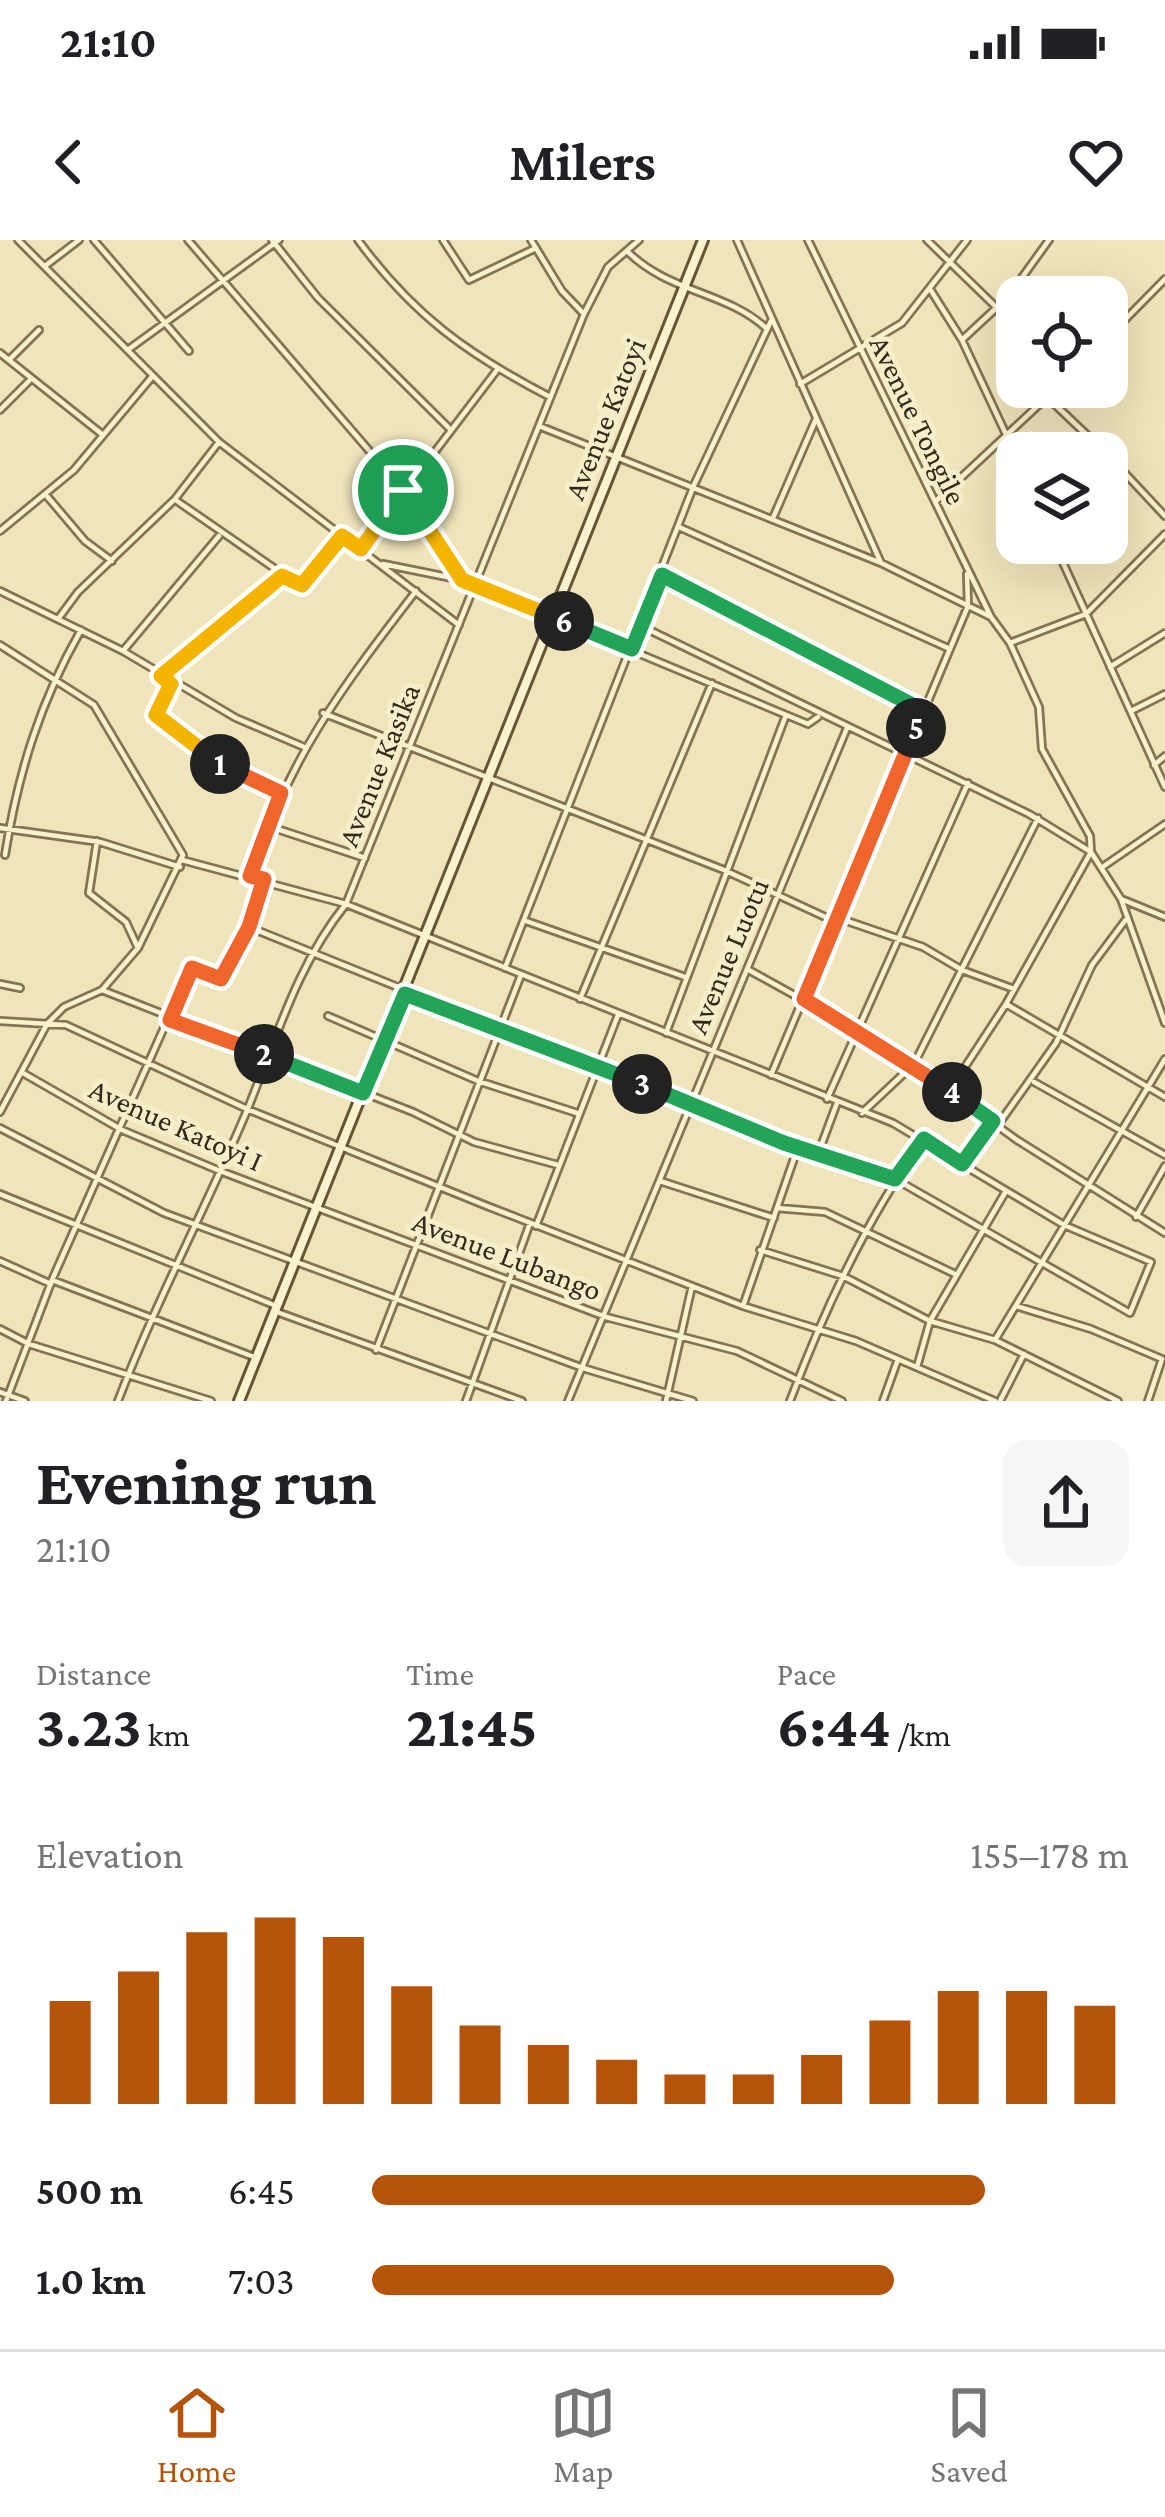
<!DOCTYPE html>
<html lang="en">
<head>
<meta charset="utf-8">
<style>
	body { margin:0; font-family:"Crimson Pro",serif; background:#f6f6f6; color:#202124; height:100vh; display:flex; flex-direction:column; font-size:45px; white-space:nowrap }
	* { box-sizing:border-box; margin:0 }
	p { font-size:39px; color:#757577 }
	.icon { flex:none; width:66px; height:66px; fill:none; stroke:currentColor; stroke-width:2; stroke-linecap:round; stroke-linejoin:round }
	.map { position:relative; height:1161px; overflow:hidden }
	.details { display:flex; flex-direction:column; background:#fff; flex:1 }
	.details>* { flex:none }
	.controls { position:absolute; left:996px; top:36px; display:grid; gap:24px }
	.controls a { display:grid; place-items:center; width:132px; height:132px; border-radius:24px; background:#fff; box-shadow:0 12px 48px #0002; font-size:60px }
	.pin { position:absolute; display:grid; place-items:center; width:102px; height:102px; color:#fff; margin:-51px; border:6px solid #fff; border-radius:50%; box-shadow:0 3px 12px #0007 }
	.km { position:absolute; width:60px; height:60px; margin:-30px; border-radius:50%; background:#222; color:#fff; font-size:33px; line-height:60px; text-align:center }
	.round { display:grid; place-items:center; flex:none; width:126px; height:126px; border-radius:24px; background:#f6f6f6 }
	.summary { display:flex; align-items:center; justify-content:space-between; height:204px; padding:0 36px }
	h1 { font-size:66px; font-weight:700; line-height:90px }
	.metrics { display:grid; grid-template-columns:repeat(3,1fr); gap:18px; height:204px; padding:12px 36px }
	.metrics div { display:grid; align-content:center }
	.metrics b { font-size:60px; font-weight:700 }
	.metrics small { font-size:33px; font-weight:400 }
	.metrics p { font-size:33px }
	.chart { height:336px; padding:24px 36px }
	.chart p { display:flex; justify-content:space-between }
	.chart svg { width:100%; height:216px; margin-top:12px; stroke:#b45309; stroke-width:6 }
	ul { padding:0 36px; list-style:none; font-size:39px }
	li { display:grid; grid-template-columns:192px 144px 1fr; align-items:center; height:90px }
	li i { height:30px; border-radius:15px; background:#b45309 }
	.status { display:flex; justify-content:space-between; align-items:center; height:84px; padding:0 60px; background:#fff; direction:ltr }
	.status svg { height:33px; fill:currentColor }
	header { display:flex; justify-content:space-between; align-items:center; height:156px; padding:0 36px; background:#fff; font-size:54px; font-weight:700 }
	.tabs { display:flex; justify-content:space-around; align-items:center; height:168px; border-top:3px solid #e0e0e0; background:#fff; font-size:33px; color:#757577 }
	.tabs a { display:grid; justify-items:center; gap:6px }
	.tabs .on { color:#b45309 }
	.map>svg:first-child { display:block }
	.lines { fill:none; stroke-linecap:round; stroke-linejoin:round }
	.street-casing { stroke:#867354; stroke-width:10 }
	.secondary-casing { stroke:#675437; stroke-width:14 }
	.street { stroke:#faf1cd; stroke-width:4.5 }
	.secondary { stroke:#faf1cd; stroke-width:8 }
	.split-1-casing { stroke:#fff; stroke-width:24 }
	.split-2-casing { stroke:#fff; stroke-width:24 }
	.split-3-casing { stroke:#fff; stroke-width:24 }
	.split-4-casing { stroke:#fff; stroke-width:24 }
	.split-5-casing { stroke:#fff; stroke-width:24 }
	.split-6-casing { stroke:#fff; stroke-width:24 }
	.split-7-casing { stroke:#fff; stroke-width:24 }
	.split-1 { stroke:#f5b400; stroke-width:15 }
	.split-2 { stroke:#f0652b; stroke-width:15 }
	.split-3 { stroke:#22a559; stroke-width:15 }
	.split-4 { stroke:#22a559; stroke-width:15 }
	.split-5 { stroke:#f0652b; stroke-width:15 }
	.split-6 { stroke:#22a559; stroke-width:15 }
	.split-7 { stroke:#f5b400; stroke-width:15 }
	.labels { text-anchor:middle; stroke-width:10; stroke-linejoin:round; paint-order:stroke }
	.street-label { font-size:30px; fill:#34291a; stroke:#f6eec9 }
</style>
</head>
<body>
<div class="status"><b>21:10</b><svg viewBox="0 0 49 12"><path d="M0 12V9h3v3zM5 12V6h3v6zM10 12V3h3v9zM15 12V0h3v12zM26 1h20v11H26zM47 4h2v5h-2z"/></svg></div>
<header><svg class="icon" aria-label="back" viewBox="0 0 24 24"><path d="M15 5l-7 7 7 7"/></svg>Milers<svg class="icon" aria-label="heart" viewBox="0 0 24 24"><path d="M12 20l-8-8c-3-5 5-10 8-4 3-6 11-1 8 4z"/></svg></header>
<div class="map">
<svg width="1165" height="1161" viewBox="0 0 1165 1161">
	<rect width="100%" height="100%" fill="#efe4ba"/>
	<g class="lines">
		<defs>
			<path id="street" d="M18 0 219 202 459 385
				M94 0 189 111
				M188 0 403 250 462 340
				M272 0 318 58 451 190
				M358 0C413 75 467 114 550 157
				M443 0 469 40 536 8
				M531 0 562 51 583 73
				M737 0 881 323
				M808 0 991 377 1010 403 1039 467 1042 509 1090 596 1091 612 1121 659 1165 783
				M927 0 996 67
				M627 11C669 53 725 51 766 88
				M45 26 79 0
				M930 49 962 100 1017 218
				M1107 98 1165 39
				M963 99 1008 57 1049 0
				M129 109 279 0
				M0 113 103 195
				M9 120 39 90
				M800 144 902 83 967 0
				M1048 158 1106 213
				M0 170 29 141
				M539 186 881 323 991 377
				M1107 214 1165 276
				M46 255 85 301 112 321
				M177 261 300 346 342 295
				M936 261 1058 147
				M773 278 816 179
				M679 287 950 409
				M0 291 74 230 151 138
				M1054 303 1165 547
				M361 309 497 130
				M383 324 462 340 808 484 818 477
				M663 335 924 471
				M0 351 123 411 236 478 304 507
				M58 379 78 352 175 259 219 202
				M641 386 1029 574 1091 612 1006 764 950 850
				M1010 403 1086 374 1165 294
				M0 405 94 465 183 615 138 708 102 750 64 767 47 784 0 872
				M123 411 219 296
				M1110 427 1165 393
				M161 436 282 336
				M171 444 156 471 159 477 227 529 279 551
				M1133 470 1165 454
				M323 473 724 630 836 682
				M1154 525 1165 516
				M268 586 365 618
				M0 588 100 602 180 627
				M97 601 89 653 126 682 138 708
				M5 615C18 533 40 462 81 390
				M182 620 346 664 893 883 1064 985 1151 1022 1130 1073 895 939 784 903 249 687
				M1104 626 1165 584
				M251 634C289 518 342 447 416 351
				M1121 659 1165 677
				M838 678 923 707 962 730 1014 749
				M526 681 685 737
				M505 728 694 245 771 81
				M747 729 888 807 1017 900 1165 993
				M0 744 20 748
				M102 750 413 872 474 902 558 925
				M580 759 712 443
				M1006 764 1165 857
				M328 776 478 841 577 873
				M0 781 66 785 247 869 487 966 743 1066 856 1101 995 1161
				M666 793 786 475
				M23 833 122 890 220 931 606 1077 737 1111 842 1161
				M771 835 968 366 967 334
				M1034 842 1165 915
				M827 859 968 543
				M862 873 914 824 1038 578
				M998 885 1056 803 1092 725 1127 678
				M0 888 164 973 583 1128 693 1161
				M818 914 837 863
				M962 924 993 881
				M660 941 774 978
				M0 954 274 1065
				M777 968 825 972 955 1034
				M1136 977 1165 926
				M536 986 618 775
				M760 1010 843 1036 930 1081 995 1100 1118 1161
				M0 1021 51 1044
				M52 1040 254 1117
				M743 1066 798 907
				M1016 1066 1091 1089 1162 1119
				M277 1072 522 1161
				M0 1089 29 1104 211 1161
				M995 1100 1165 819
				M376 1110 521 735
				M917 1127 930 1081 1006 951
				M0 1152 25 1161
				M6 1161 52 1040 190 729 221 739 249 687 264 639
				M118 1161C156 1061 205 970 246 873 276 800 296 726 346 664L584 74 608 27 639 0
				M466 1161 530 983
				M568 1161 847 488
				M666 1161 692 1046
				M790 1161C824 1070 866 979 924 899
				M883 1161 897 1122
				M1000 1161 1024 1114
				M1148 1161 1161 1122"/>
			<path id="secondary" d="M239 1161 703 0"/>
		</defs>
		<!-- street casing -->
		<use href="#street" class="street-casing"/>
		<!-- secondary casing -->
		<use href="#secondary" class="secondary-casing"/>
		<!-- street -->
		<use href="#street" class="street"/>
		<!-- secondary -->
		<use href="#secondary" class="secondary"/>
	</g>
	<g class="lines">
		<defs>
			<path id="split-1" d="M220 524 156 475 171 444 161 436 282 336 302 345 342 296 361 309 403 250"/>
			<path id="split-2" d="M220 524 281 553 250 636 264 639 249 687 221 739 192 728 170 780 264 814"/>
			<path id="split-3" d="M264 814 363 853 405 754 642 844"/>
			<path id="split-4" d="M642 844 784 903 895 939 924 899 962 924 993 881 952 852"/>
			<path id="split-5" d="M916 488 804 759 952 852"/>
			<path id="split-6" d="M564 381 632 409 662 335 924 471 916 488"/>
			<path id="split-7" d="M403 250 462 340 564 381"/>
		</defs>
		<!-- split-1 casing -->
		<use href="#split-1" class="split-1-casing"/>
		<!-- split-2 casing -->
		<use href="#split-2" class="split-2-casing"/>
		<!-- split-3 casing -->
		<use href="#split-3" class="split-3-casing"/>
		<!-- split-4 casing -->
		<use href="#split-4" class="split-4-casing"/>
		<!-- split-5 casing -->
		<use href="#split-5" class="split-5-casing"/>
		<!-- split-6 casing -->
		<use href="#split-6" class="split-6-casing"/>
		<!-- split-7 casing -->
		<use href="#split-7" class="split-7-casing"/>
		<!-- split-1 -->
		<use href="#split-1" class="split-1"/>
		<!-- split-2 -->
		<use href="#split-2" class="split-2"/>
		<!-- split-3 -->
		<use href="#split-3" class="split-3"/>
		<!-- split-4 -->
		<use href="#split-4" class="split-4"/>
		<!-- split-5 -->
		<use href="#split-5" class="split-5"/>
		<!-- split-6 -->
		<use href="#split-6" class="split-6"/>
		<!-- split-7 -->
		<use href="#split-7" class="split-7"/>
	</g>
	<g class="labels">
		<!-- street labels -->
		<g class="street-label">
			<text transform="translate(605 179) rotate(-68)" y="10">Avenue Katoyi</text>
			<text transform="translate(918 180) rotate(64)" y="10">Avenue Tongile</text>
			<text transform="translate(379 525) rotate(-68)" y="10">Avenue Kasika</text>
			<text transform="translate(728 716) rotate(-67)" y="10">Avenue Luotu</text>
			<text transform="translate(176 885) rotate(24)" y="10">Avenue Katoyi I</text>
			<text transform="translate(507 1016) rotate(21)" y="10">Avenue Lubango</text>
		</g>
	</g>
</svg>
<div class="controls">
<a><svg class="icon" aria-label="locate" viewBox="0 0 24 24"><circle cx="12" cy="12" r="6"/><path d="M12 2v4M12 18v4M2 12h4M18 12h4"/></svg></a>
<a><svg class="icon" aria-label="layers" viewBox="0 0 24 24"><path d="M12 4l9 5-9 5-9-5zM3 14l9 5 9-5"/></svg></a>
</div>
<div class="pin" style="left:403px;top:250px;background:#1e9e55"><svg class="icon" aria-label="arrive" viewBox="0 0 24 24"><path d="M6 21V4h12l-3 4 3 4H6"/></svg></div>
<b class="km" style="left:220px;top:524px">1</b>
<b class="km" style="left:264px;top:814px">2</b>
<b class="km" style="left:642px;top:844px">3</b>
<b class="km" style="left:952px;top:852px">4</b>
<b class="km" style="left:916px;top:488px">5</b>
<b class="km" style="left:564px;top:381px">6</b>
</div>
<section class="details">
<div class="summary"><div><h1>Evening run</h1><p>21:10</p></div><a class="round"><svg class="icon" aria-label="share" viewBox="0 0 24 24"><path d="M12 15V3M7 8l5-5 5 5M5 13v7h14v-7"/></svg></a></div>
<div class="metrics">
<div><p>Distance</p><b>3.23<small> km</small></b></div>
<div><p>Time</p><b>21:45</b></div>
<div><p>Pace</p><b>6:44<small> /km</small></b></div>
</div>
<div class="chart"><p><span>Elevation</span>155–178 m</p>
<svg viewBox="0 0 160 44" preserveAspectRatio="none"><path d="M5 44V23M15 44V17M25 44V9M35 44V6M45 44V10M55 44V20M65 44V28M75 44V32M85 44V35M95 44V38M105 44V38M115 44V34M125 44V27M135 44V21M145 44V21M155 44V24"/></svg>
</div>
<ul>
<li><b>500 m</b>6:45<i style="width:81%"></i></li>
<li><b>1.0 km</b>7:03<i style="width:69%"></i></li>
</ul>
</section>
<nav class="tabs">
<a class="on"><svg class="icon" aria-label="home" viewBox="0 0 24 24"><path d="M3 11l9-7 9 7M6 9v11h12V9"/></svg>Home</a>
<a><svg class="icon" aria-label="map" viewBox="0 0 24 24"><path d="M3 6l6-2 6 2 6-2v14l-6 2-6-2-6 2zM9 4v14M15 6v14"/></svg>Map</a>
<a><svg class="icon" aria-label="saved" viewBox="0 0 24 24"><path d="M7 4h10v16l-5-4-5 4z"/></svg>Saved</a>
</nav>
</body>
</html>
